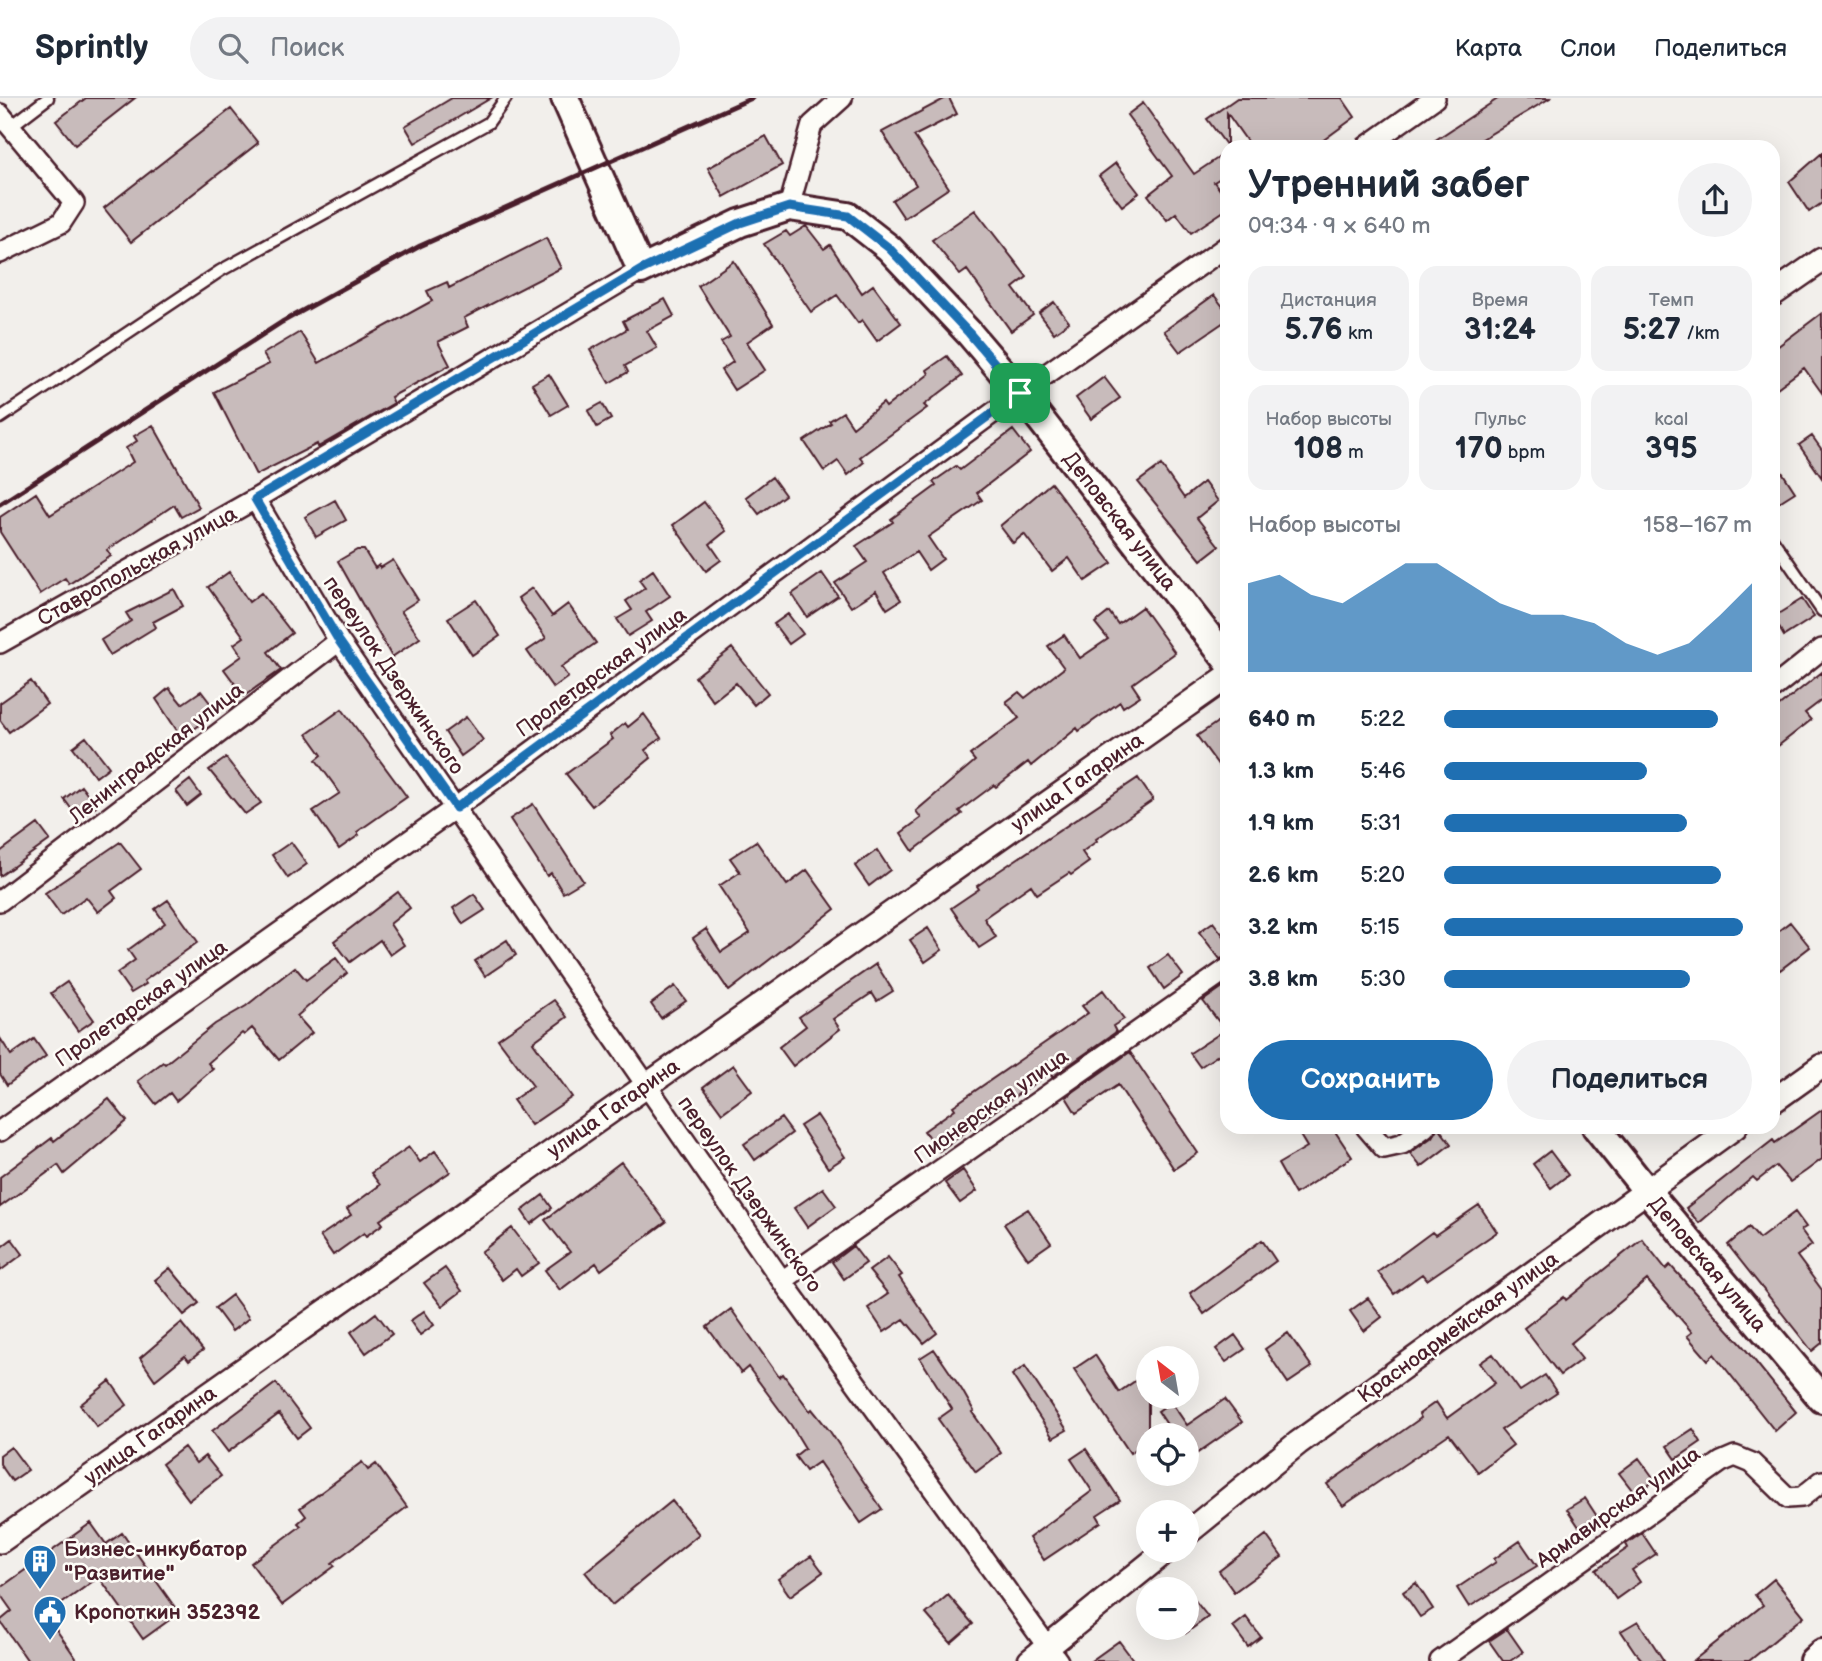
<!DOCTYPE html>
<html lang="ru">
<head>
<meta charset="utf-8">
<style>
	body { margin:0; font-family:"Balsamiq Sans",sans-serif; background:#f2f2f3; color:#1f2937; height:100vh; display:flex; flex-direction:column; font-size:26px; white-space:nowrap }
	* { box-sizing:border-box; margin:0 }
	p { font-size:23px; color:#747a83 }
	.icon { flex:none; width:38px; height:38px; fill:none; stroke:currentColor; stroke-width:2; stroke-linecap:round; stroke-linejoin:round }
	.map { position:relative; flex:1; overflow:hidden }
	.details { position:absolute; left:1220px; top:42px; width:560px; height:994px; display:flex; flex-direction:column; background:#fff; border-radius:21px; box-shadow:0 7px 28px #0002 }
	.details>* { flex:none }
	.needle { width:46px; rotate:329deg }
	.fabs { position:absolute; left:1136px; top:1248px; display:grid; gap:14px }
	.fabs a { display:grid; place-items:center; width:63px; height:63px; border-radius:50%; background:#fff; box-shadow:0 7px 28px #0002; font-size:35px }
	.pin { position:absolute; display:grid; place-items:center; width:60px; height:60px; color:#fff; margin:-30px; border-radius:14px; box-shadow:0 4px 10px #0006 }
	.round { display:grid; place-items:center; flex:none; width:74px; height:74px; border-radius:37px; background:#f2f2f3 }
	.headline { display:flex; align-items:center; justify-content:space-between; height:119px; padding:0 28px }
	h1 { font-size:38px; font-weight:600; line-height:52px }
	.metrics { display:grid; grid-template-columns:repeat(3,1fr); gap:10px; height:119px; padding:7px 28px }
	.metrics div { display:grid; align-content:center; border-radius:18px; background:#f2f2f3; text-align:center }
	.metrics b { font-size:30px; font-weight:600 }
	.metrics small { font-size:19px; font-weight:400 }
	.metrics p { font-size:19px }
	.chart { height:196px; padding:14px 28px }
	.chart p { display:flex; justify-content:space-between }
	.chart svg { width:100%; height:126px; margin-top:7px; fill:#1f6fb2; opacity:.7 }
	.cta { display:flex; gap:14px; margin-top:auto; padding:14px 28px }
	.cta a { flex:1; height:80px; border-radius:42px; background:#1f6fb2; color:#fff; font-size:28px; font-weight:600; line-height:80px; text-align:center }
	.cta a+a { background:#f2f2f3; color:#1f2937 }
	ul { padding:0 28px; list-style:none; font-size:23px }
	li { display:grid; grid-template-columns:112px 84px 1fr; align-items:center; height:52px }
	li i { height:18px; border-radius:9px; background:#1f6fb2 }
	header { display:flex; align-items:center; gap:42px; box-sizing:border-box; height:98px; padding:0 35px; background:#fff; border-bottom:2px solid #e0e1e3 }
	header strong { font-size:33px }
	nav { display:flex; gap:38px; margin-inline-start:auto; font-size:24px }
	.search { width:490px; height:63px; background:#f2f2f3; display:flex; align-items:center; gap:18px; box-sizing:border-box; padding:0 24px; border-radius:38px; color:#747a83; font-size:26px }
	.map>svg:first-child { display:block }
	.building { fill:#c8bbbb; stroke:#4a1f2b; stroke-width:2 }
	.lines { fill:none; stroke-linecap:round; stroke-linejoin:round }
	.service-casing { stroke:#4a1f2b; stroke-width:15 }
	.minor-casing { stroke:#4a1f2b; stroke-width:24 }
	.tertiary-casing { stroke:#4a1f2b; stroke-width:28 }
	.secondary-casing { stroke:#4a1f2b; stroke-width:32 }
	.service { stroke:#fdfcf7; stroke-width:10 }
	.minor { stroke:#fdfcf7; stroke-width:19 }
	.tertiary { stroke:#fdfcf7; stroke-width:23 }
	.secondary { stroke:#fdfcf7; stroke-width:26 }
	.rail { stroke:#4a1f2b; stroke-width:5 }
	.route-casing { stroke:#fff; stroke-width:14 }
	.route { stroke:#1f6fb2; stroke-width:9 }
	.labels { text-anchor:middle; stroke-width:5; stroke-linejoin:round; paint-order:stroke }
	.street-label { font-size:21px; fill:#4a1f2b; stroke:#fdfcf7 }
	.poi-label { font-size:21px; font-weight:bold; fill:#4a1f2b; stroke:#fdfcf7; text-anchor:start }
</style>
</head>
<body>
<header>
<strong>Sprintly</strong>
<div class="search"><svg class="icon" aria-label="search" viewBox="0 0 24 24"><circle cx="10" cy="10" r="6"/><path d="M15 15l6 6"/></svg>Поиск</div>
<nav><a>Карта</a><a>Слои</a><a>Поделиться</a></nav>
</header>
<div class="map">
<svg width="1822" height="1563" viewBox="0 0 1822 1563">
	<rect width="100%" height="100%" fill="#f2efeb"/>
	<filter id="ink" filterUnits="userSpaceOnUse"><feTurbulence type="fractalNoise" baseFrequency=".0143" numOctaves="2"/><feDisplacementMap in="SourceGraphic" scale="14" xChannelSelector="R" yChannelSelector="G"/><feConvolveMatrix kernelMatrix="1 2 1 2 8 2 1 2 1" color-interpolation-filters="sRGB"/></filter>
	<g filter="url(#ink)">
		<!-- building -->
		<path class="building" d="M86 0H135L75 47 56 23Z
			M452 0H491L415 45 405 28Z
			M946 0H949L957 16 914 38 949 90 904 120 892 102 916 87 882 34Z
			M1237 0H1342L1355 19 1314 49H1251L1227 15V48L1207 21Z
			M1499 0H1550L1469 49H1425Z
			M1143 5 1194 76 1227 54V76L1214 84 1227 101V111L1191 135 1176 115 1167 122 1148 97 1172 78 1127 17Z
			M231 11 258 45 131 144 104 110Z
			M766 38 782 67 724 99 708 70Z
			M1822 55V105L1809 114 1789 84Z
			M1116 65 1139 95 1122 108 1099 78Z
			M975 112 1027 179 1013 190 1033 217 1011 233 967 172 960 177 932 142Z
			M806 128 824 151 830 147 862 195 873 187 901 225 877 243 862 222 858 225 837 197 811 214 764 146 786 133 790 138Z
			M546 140 561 170 464 220 468 229 438 244 450 267 391 299 394 305 318 349 317 346 256 377 214 294 269 266 263 256 300 234 319 265 432 203 427 193 447 184 449 190Z
			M734 163 773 226 747 244 765 272 734 292 721 272 733 264 721 244 730 239 698 188Z
			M1214 197 1227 214V222L1180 254 1164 233Z
			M665 201 674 218 647 233 657 250 625 268 628 274 609 285 590 252 627 231 623 223Z
			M1054 204 1069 224 1054 235 1039 215Z
			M1822 215V295L1804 270 1773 293V252Z
			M947 258 962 278 924 307 927 310 860 359 864 364 848 377 838 363 824 373 804 343 831 325 829 323 843 314 853 329 883 305 886 309 929 276 927 272Z
			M549 276 568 307 551 317 532 286Z
			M1104 279 1120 300 1091 321 1076 300Z
			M602 305 611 321 597 329 588 313Z
			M153 327 199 409 181 419 174 407 107 452 111 458 69 486 65 480 40 496 0 434V419L36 395 50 417 133 364 126 350 137 343 134 338Z
			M1013 332 1030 354 977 395 982 402 928 439 943 461 928 472 916 454 884 475 901 502 887 511 876 493 851 509 835 485 867 464 856 448 893 424 891 421 936 388 933 384 956 368 960 372Z
			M1812 338 1822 352V380L1799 347Z
			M1773 360 1795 394 1773 408Z
			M1161 367 1184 400 1204 384 1218 403 1197 420 1219 448 1201 462 1138 384Z
			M772 379 785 397 759 416 746 399Z
			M1051 385 1112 465 1085 483 1069 460 1052 473 1024 436 1013 445 1000 428Z
			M335 402 346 422 316 439 305 419Z
			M704 404 726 433 710 446 721 462 706 473 673 427Z
			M357 452H364L375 470 379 467 380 470 393 462 418 502 401 513 420 540 392 559 338 463Z
			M653 472 670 498 646 514 652 523 628 538 617 521 632 512 626 503 645 490 639 482Z
			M229 474 249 504 261 495 292 535 268 554 281 572 244 598 224 571 242 558 234 546 244 539 208 489Z
			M822 475 838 498 807 519 792 496Z
			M532 490 552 518 568 506 596 545 561 569 568 579 553 590 527 553 546 540 518 500Z
			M174 491 183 508 153 524 156 529 110 557 101 542 131 523 126 515Z
			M1802 501 1814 519 1784 538 1773 519Z
			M476 502 500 538 472 557 448 520Z
			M1142 509 1175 555 1132 586 1140 598 1123 609 1120 604 1079 633 1077 630 1031 668 1028 664 996 689 994 687 959 713 962 716 913 753 901 735 921 720 916 713 975 663 970 657 1019 620 1006 604 1019 594 1025 600 1064 570 1048 548 1064 537 1080 560 1108 541 1095 525 1109 514 1118 526Z
			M788 516 803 536 789 546 774 526Z
			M732 550 768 595 754 607 736 585 713 603 695 579Z
			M1822 574V602L1805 615 1811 622 1773 652V613Z
			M31 583 47 606 9 634 0 622V605Z
			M169 590 182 606 201 593 217 614 182 640 156 601Z
			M342 611 407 699 357 734 359 737 339 751 313 713 340 695 316 662 322 657 307 636Z
			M644 616 661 640 645 652 651 660 592 708 566 676 613 641 610 637 625 625 628 629Z
			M466 619 483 642 461 658 445 634Z
			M1219 623 1227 633V679L1197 638Z
			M86 639 109 669 96 679 73 649Z
			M226 660 261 705 245 716 209 672Z
			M1138 680 1153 702 1096 741 1097 743 1082 754 1089 764 1071 777 1069 775 1037 796 1031 787 984 820 996 839 979 850 951 810 979 791 977 788 987 781Z
			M190 682 201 697 187 708 176 693Z
			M81 688 96 708 79 721 64 701Z
			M533 706 583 783 563 795 551 775 547 778 510 721Z
			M38 726 50 742 0 778V754Z
			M756 743 787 787 807 772 835 811 729 893 693 840 706 831 721 854 750 835 719 788 740 774 730 760Z
			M120 744 141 771 111 793 116 800 98 814 86 799 61 817 45 795Z
			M291 744 307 766 288 780 272 757Z
			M877 752 890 772 869 788 855 768Z
			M398 794 410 810 390 826 404 847 390 857 380 842 350 864 334 843Z
			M474 796 485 812 463 826 453 810Z
			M168 802 198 844 144 883 146 886 131 895 117 875 135 862 128 852 165 825 155 811Z
			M1213 824 1227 842V859L1220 861 1199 834Z
			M1790 824 1810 849 1780 872 1773 863V837Z
			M928 830 942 852 925 864 910 842Z
			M507 842 516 857 485 878 475 863Z
			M1168 857 1183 877 1164 891 1150 870Z
			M336 860 347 875 297 918 312 935 279 962 252 930 244 937 242 935 208 965 213 971 176 1003 170 995 156 1006 138 983 163 964 165 966 215 926 246 908 295 869 306 882Z
			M876 866 893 893 877 903 872 895 833 921 840 931 793 968 779 949 806 928 799 919Z
			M67 884 94 922 78 933 51 895Z
			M1227 886V951L1200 969 1190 955 1225 932 1203 903Z
			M675 888 686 903 661 920 651 906Z
			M1103 892 1124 921 1113 928 1116 934 1052 979 1050 975 1017 997 939 1053 924 1033 955 1011 953 1008 1088 915 1082 908Z
			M554 902 567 919 533 944 572 999 531 1027 513 1002 533 988 498 941Z
			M0 940 11 957 34 941 46 958 7 987 0 976Z
			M1130 954 1198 1055 1174 1071 1118 987 1076 1015 1066 999Z
			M733 967 752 993 722 1015 703 989Z
			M109 1001 127 1023 64 1076 58 1067 0 1109V1079L52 1040 54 1043Z
			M1822 1012V1061L1806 1073 1790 1084 1776 1068 1757 1083 1753 1079 1699 1125 1686 1110 1773 1042 1775 1045Z
			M817 1017 845 1059 828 1070 800 1028Z
			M781 1020 792 1035 755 1062 744 1046Z
			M1295 1029H1332L1352 1059 1295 1096 1278 1066 1307 1049Z
			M1438 1029 1451 1046 1421 1069 1410 1055 1432 1039Z
			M409 1049 420 1064 435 1053 450 1074 380 1122 383 1126 366 1138 364 1135 333 1157 320 1138 351 1117 347 1111 380 1087 371 1075Z
			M1550 1053 1568 1077 1551 1090 1533 1066Z
			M621 1064 666 1124 601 1172 596 1165 560 1192 545 1172 570 1154 545 1122Z
			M963 1072 977 1093 960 1105 945 1085Z
			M823 1090 836 1108 807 1129 794 1110Z
			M543 1097 552 1110 531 1126 522 1113Z
			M1479 1107 1497 1134 1427 1182 1422 1176 1394 1196 1378 1174 1432 1134 1435 1137Z
			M1028 1111 1051 1145 1028 1161 1004 1126Z
			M1795 1114 1806 1129 1801 1132 1812 1147 1797 1158 1822 1192V1245L1812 1253 1728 1147 1749 1129 1759 1141Z
			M512 1130 539 1165 521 1178 516 1171 502 1182 481 1154Z
			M12 1141 23 1156 0 1173V1150Z
			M1642 1141 1666 1171 1670 1167 1742 1247 1796 1314 1775 1333 1714 1256 1708 1262 1687 1238 1692 1234 1647 1182 1570 1246 1582 1261 1560 1277 1524 1230 1564 1199 1566 1202Z
			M1262 1142 1276 1163 1204 1216 1190 1195Z
			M853 1148 866 1165 844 1181 832 1164Z
			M888 1159 902 1177 899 1179 937 1235 924 1245 904 1221 884 1234 868 1210 888 1196 869 1173Z
			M170 1170 199 1205 184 1217 155 1182Z
			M445 1170 462 1193 442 1208 424 1185Z
			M232 1197 249 1220 232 1233 215 1210Z
			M1368 1200 1382 1219 1364 1233 1350 1213Z
			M731 1211 779 1279 783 1276 810 1313 812 1311 829 1332 882 1411 861 1425 819 1364 806 1373 795 1358 805 1350 791 1327 748 1269 741 1275 707 1229Z
			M424 1213 434 1227 420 1237 410 1223Z
			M376 1215 392 1236 366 1255 351 1234Z
			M181 1225 203 1252 189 1263 185 1258 155 1282 140 1260Z
			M1288 1235 1312 1269 1288 1285 1265 1251Z
			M1235 1237 1245 1251 1226 1264 1216 1251Z
			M934 1251 962 1292 974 1313 972 1314 1001 1355 976 1374 938 1321 952 1311 920 1260Z
			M1493 1256 1520 1293 1545 1277 1557 1295 1501 1332 1513 1347 1478 1374 1449 1336 1343 1408 1327 1386 1421 1320 1419 1316 1436 1304 1447 1320 1495 1285 1480 1265Z
			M1095 1257 1119 1294 1148 1274V1343L1130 1355 1074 1271Z
			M1025 1268 1067 1332 1053 1340 1012 1277Z
			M110 1283 127 1307 97 1329 80 1307Z
			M276 1285 310 1330 297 1340 279 1316 228 1354 212 1333Z
			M1225 1301 1242 1324 1186 1363V1337H1174L1158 1313 1171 1304 1187 1327Z
			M1693 1331 1701 1344 1676 1361 1667 1348Z
			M11 1349 28 1372 12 1383 0 1366V1357Z
			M184 1349 196 1365 205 1358 221 1378 189 1402 162 1366Z
			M1086 1351 1120 1402 1097 1417 1101 1424 1044 1462 1029 1440 1092 1393 1071 1361Z
			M1639 1360 1655 1382 1636 1397 1619 1375Z
			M362 1364 368 1372 376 1366 407 1409 332 1465 335 1468 282 1507 251 1465 301 1428 298 1425 306 1418 300 1410Z
			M1585 1400 1602 1426 1585 1438 1567 1411Z
			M672 1403 699 1436 612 1507 585 1474Z
			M91 1425 106 1446 122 1435 179 1515 143 1541 99 1479 46 1517 78 1563H28L0 1523 12 1513 0 1496V1490Z
			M1642 1435 1656 1456 1632 1472 1640 1484 1616 1501 1596 1472 1628 1450 1626 1446Z
			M1266 1437 1282 1459 1234 1494 1219 1473Z
			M1520 1443 1537 1468 1469 1509 1457 1490 1496 1464 1494 1461Z
			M811 1458 823 1474 790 1498 778 1481Z
			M1774 1481 1804 1518 1749 1563H1693L1763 1507 1755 1497Z
			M1416 1485 1433 1511 1420 1519 1403 1494Z
			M1186 1491 1208 1519 1186 1535Z
			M948 1497 973 1526 951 1545 926 1516Z
			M1246 1519 1261 1539 1248 1549 1233 1529Z
			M1638 1523 1664 1563H1643L1635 1554 1621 1533Z
			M1507 1531 1523 1554 1510 1563H1503L1489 1543Z
			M1119 1543 1134 1563H1091Z"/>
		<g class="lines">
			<defs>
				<path id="service" d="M10 29 48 0
					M0 320 220 173 488 25 506 0
					M1773 442 1822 513"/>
				<path id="minor" d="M0 16 74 105 61 125 0 155
					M1366 49 1435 0
					M789 109 812 27 842 0
					M255 401 339 543 782 1183 1058 1563
					M0 545 255 401 641 172
					M1773 590 1822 551
					M0 803 339 543
					M1366 1029 1384 1050 1402 1046 1425 1029
					M0 1033 455 710 1020 295 1227 148
					M782 1183 1227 871
					M1440 1563 1721 1364 1735 1358 1752 1365 1788 1400 1802 1399 1822 1383"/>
				<path id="tertiary" d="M1773 196 1822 162
					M1773 1003 1822 968
					M1186 1436 1298 1345 1735 1029
					M0 1443 1227 579
					M1030 1563 1167 1452"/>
				<path id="secondary" d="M565 0 641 172 740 125 789 109 848 118 889 150 969 235 1020 295 1227 562
					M1596 1029 1646 1092 1822 1301
					M1813 1563 1822 1555"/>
			</defs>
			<!-- service casing -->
			<use href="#service" class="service-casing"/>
			<!-- minor casing -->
			<use href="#minor" class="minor-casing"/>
			<!-- tertiary casing -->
			<use href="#tertiary" class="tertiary-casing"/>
			<!-- secondary casing -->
			<use href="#secondary" class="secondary-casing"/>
			<!-- service -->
			<use href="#service" class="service"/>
			<!-- minor -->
			<use href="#minor" class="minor"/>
			<!-- tertiary -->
			<use href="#tertiary" class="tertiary"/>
			<!-- secondary -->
			<use href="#secondary" class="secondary"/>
			<!-- rail -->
			<path class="rail" d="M0 406 282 224 420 148 752 0"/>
		</g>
	</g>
	<g class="lines" filter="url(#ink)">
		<defs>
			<path id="route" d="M789 109 848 118 889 150 969 235 1020 295 456 710 339 543 255 401 641 172 740 125Z"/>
		</defs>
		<!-- route casing -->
		<use href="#route" class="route-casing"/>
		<!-- route -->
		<use href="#route" class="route"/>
	</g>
	<!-- icons -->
	<defs>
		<symbol id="building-pin" viewBox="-11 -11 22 30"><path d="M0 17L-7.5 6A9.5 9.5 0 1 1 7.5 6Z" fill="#1f6fb2" stroke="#fdfcf7"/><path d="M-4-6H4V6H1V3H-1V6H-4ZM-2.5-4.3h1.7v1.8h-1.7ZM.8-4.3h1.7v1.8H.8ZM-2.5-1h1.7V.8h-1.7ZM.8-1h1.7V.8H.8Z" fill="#fff"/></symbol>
		<symbol id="civic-pin" viewBox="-11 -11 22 30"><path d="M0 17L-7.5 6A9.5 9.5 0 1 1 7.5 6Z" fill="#1f6fb2" stroke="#fdfcf7"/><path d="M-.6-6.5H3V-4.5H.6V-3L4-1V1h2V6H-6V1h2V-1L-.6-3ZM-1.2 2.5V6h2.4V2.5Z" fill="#fff"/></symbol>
	</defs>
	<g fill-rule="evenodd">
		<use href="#building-pin" x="21" y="1444" width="38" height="52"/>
		<use href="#civic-pin" x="31" y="1495" width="38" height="52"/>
	</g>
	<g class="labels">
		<!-- street labels -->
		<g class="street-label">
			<text transform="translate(1120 423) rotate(52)" y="7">Деповская улица</text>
			<text transform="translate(137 468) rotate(-29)" y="7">Ставропольская улица</text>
			<text transform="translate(601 574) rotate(-36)" y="7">Пролетарская улица</text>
			<text transform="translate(394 577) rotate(56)" y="7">переулок Дзержинского</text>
			<text transform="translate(156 655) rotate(-38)" y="7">Ленинградская улица</text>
			<text transform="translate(1077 684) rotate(-35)" y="7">улица Гагарина</text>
			<text transform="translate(141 905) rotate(-35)" y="7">Пролетарская улица</text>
			<text transform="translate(991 1008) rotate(-35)" y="7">Пионерская улица</text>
			<text transform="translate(613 1010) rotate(-35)" y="7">улица Гагарина</text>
			<text transform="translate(750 1096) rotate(55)" y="7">переулок Дзержинского</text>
			<text transform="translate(1708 1166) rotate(50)" y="7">Деповская улица</text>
			<text transform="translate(1458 1229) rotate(-36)" y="7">Красноармейская улица</text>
			<text transform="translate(150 1337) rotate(-35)" y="7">улица Гагарина</text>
			<text transform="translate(1618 1409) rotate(-35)" y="7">Армавирская улица</text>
		</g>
		<!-- poi labels -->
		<g class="poi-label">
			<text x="64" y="1458">Бизнес-инкубатор<tspan x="64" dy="24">"Развитие"</tspan></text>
			<text x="74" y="1521">Кропоткин 352392</text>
		</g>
	</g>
</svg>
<div class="fabs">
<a><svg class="needle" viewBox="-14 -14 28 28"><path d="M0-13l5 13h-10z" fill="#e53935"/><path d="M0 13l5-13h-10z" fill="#747a83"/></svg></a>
<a><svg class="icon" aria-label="locate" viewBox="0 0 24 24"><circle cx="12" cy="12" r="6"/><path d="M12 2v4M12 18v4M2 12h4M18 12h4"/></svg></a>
<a>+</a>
<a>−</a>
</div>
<div class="pin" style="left:1020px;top:295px;background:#1e9e55"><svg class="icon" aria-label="arrive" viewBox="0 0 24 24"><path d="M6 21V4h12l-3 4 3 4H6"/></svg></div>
<section class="details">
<div class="headline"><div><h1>Утренний забег</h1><p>09:34 · 9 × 640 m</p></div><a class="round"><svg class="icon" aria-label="share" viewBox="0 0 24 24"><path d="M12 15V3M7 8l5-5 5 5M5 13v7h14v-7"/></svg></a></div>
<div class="metrics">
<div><p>Дистанция</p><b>5.76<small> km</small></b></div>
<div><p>Время</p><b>31:24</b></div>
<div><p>Темп</p><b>5:27<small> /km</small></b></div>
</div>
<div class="metrics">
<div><p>Набор высоты</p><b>108<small> m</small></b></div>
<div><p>Пульс</p><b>170<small> bpm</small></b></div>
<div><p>kcal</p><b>395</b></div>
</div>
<div class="chart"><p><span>Набор высоты</span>158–167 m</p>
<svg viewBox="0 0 160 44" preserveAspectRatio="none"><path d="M0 44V13L10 10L20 17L30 20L40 13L50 6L60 6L70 13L80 20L90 24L100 24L110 27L120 34L130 38L140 34L150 24L160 13V44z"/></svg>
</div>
<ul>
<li><b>640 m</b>5:22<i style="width:89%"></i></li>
<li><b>1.3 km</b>5:46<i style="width:66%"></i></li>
<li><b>1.9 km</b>5:31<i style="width:79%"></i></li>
<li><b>2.6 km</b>5:20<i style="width:90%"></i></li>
<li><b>3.2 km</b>5:15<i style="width:97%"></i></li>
<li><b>3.8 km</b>5:30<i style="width:80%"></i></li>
</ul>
<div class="cta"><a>Сохранить</a><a>Поделиться</a></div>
</section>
</div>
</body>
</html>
